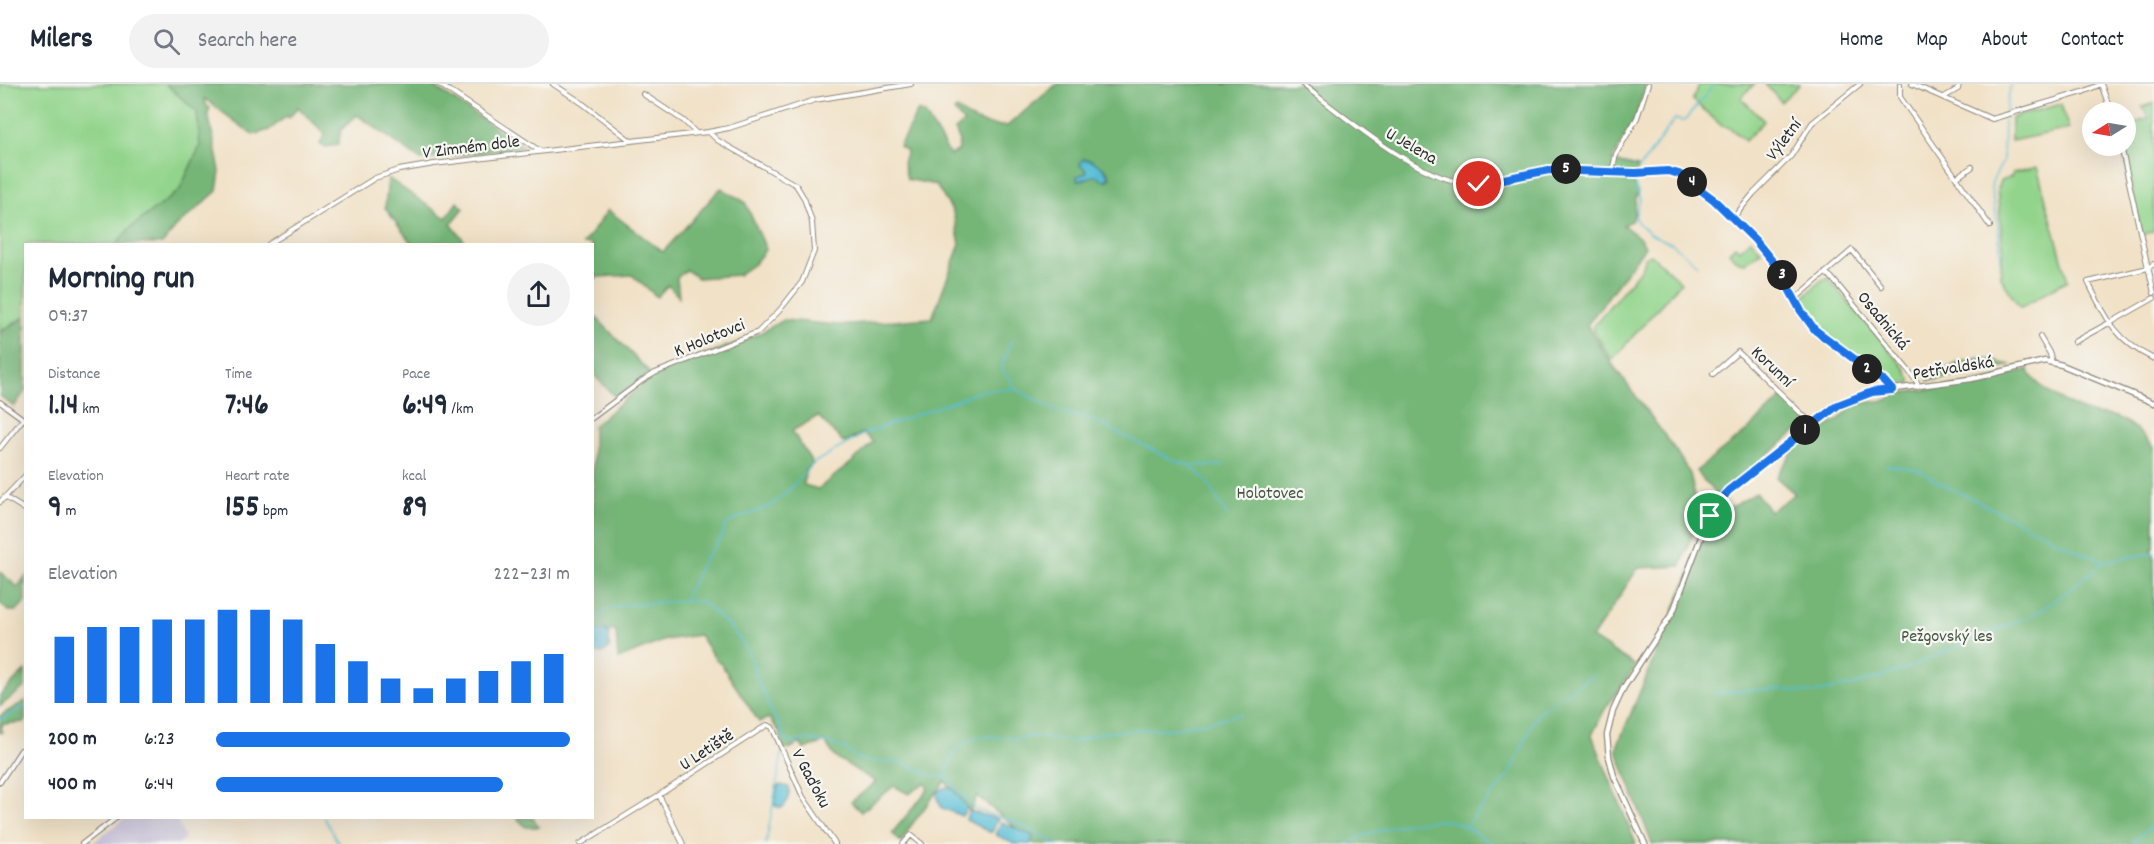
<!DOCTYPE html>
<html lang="en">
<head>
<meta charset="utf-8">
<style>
	body { margin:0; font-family:Dekko,sans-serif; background:#f2f2f3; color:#1f2937; height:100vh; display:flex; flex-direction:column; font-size:22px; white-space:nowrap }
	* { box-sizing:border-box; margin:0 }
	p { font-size:20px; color:#747a83 }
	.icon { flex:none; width:33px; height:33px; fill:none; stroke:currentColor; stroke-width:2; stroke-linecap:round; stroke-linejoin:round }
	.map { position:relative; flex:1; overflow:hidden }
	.drawer { position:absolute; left:24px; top:159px; width:570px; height:576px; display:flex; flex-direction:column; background:#fff; border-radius:0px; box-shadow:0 6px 24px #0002 }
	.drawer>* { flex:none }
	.needle { width:39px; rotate:259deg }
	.controls { position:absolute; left:2082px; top:18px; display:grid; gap:12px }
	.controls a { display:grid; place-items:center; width:54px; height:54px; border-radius:50%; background:#fff; box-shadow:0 6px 24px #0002; font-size:30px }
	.pin { position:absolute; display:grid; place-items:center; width:51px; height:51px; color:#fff; margin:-26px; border:3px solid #fff; border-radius:50%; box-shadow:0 2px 6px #0007 }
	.km { position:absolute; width:30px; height:30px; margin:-15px; border-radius:50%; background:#222; color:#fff; font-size:16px; line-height:30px; text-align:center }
	.round { display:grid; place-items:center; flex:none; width:63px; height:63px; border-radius:32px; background:#f2f2f3 }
	.head { display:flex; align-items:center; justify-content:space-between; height:102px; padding:0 24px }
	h1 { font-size:33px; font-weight:800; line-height:45px }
	.metrics { display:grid; grid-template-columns:repeat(3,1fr); gap:9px; height:102px; padding:6px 24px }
	.metrics div { display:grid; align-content:center }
	.metrics b { font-size:30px; font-weight:800 }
	.metrics small { font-size:16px; font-weight:400 }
	.metrics p { font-size:16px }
	.chart { height:168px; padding:12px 24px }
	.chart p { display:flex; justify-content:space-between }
	.chart svg { width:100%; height:108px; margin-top:6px; stroke:#1a73e8; stroke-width:6 }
	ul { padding:0 24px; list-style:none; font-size:20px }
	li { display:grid; grid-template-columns:96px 72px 1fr; align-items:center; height:45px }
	li i { height:15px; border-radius:8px; background:#1a73e8 }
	header { display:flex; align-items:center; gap:36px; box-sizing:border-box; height:84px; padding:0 30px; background:#fff; border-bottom:2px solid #e0e1e3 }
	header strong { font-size:28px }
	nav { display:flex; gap:33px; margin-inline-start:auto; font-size:21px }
	.search { width:420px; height:54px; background:#f2f2f3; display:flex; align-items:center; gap:15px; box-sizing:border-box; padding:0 21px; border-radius:33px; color:#747a83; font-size:22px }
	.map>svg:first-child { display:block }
	.industrial { fill:#c7c0d9 }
	.green { fill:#92d48b; stroke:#5e805b; stroke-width:1.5 }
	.forest { fill:#75b677; stroke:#507051; stroke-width:1.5; fill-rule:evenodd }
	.water { fill:#57bed5; stroke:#417480; stroke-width:1.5 }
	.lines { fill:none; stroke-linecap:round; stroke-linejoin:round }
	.stream { stroke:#57bed5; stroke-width:1.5 }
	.minor-casing { stroke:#8e8678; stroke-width:6 }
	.tertiary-casing { stroke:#8e8678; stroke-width:7 }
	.minor { stroke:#fff; stroke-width:4 }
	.tertiary { stroke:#fff; stroke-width:4.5 }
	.route-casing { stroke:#fff; stroke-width:12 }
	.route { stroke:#1a73e8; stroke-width:8 }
	.labels { text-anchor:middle; stroke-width:4.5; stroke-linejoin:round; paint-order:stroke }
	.street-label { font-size:18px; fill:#2b2b2b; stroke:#f6f6f2 }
	.park-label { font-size:18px; fill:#455543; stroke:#f6f6f2 }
</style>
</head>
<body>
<header>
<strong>Milers</strong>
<div class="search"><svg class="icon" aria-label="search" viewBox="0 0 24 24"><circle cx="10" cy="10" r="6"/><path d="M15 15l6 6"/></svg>Search here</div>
<nav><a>Home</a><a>Map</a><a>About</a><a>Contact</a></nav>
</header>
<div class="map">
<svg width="2154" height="760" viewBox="0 0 2154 760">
	<rect width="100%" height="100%" fill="#f6f6f2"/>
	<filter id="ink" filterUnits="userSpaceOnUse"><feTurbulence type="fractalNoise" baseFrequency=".0167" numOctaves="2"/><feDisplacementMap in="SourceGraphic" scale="12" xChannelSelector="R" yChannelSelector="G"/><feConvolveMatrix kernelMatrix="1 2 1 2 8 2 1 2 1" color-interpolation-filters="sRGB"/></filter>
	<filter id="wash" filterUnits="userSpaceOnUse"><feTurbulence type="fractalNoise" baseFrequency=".008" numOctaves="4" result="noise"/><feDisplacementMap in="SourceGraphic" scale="24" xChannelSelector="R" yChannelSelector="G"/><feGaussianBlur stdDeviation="1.35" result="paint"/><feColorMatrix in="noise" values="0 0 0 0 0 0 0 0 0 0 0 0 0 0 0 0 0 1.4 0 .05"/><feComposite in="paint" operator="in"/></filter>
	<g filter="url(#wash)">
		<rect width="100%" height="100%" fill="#f1e1c6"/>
		<!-- industrial -->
		<path class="industrial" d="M125 734H176L185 754 179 760H91Z"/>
		<!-- green -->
		<path class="green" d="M0 0H166L197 28 200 62 179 107 130 144 117 160H26L25 233 0 248Z
			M1700 0H1754L1741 14 1764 37 1745 57 1730 44 1722 42 1692 15Z
			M1765 0H1800L1781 18Z
			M2154 19V147L2142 151 2122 62H2126V43L2149 34 2142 23Z
			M2061 20 2069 45 2011 57V34Z
			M2037 83 2068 197 2060 200 2020 224 2000 192 2003 164 1997 105 2000 97 2011 93 2013 89Z
			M1751 155 1761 167 1745 179 1739 178 1729 168 1735 162 1740 166Z
			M1651 171 1681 198 1612 276 1595 249 1593 242 1641 185 1645 173Z
			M1828 194 1906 286 1909 293 1911 294V299L1893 300C1871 285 1802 243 1800 216L1822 196Z"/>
		<!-- forest -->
		<path class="forest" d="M166 0H430L524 63 421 76 357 31 341 46 338 61 324 63 320 60 325 50 298 23 289 34 287 32 269 46 253 51 205 15 206 21 210 24 208 29 220 87 217 107 176 143 162 160H117L130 144 179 107 200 62 197 28Z
			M1057 0H1646L1636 33 1612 77 1638 83 1634 100 1638 108C1633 120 1637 125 1632 137L1623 141 1641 155 1645 163 1587 241 1610 277 1676 367 1690 390 1700 434 1690 456 1681 482 1638 484 1592 554 1636 582 1605 625 1592 651 1636 760H1035L977 712 970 728 945 697 910 743 901 758 892 749 927 707V701L924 699 909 710 894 702 861 728 851 718 876 698 835 673 825 658 804 665 800 659 789 665 783 664 780 649 769 634 759 638 721 580 716 576 699 551 665 556 618 575 616 547H593V342L654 291 756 251 784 236 837 241 932 234 960 160 953 128 936 101 907 95 903 78 907 67 899 62 918 27 925 30 950 71 958 66 959 56 955 46 964 39 954 27 957 25C975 38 985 42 1007 42ZM1087 75 1099 81 1108 88 1110 93 1108 96H1102L1096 91H1080L1087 89ZM818 332 844 359 863 349 873 358 852 378 818 405 804 401 805 387 813 380 792 347Z
			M388 94 446 134 457 118 464 124 451 140 467 160H412L385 124Z
			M721 104 745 118 766 165 754 180 738 191 698 194 686 186 677 194 679 213 668 201 657 213 632 191 598 193 593 196 592 160H583L608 126 663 168Z
			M592 229 650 289 616 314 593 290Z
			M25 233V307L14 323 0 312V248Z
			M1982 274 2010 281 1993 286 1929 297 1928 295 1960 278Z
			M2028 285C2035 305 2075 325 2095 330 2103 331 2111 331 2118 334 2132 340 2143 352 2154 363V463L2152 465 2154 470V760H1652L1616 665 1710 440 1715 432 1756 409 1770 427 1795 410 1776 393 1797 361 1839 336 1851 323 1860 319 1887 316 1899 309 1970 300 2000 294Z
			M1783 313 1808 338 1717 412 1696 387 1748 346Z
			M0 488 18 503 25 493V518L16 527H8L0 519Z
			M25 587V603L0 622V611Z
			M25 617V638L3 640 1 644 3 648 0 649V632Z
			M517 734H533L539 743H526Z"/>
		<!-- water -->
		<path class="water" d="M1083 75C1094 75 1107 85 1109 95L1102 96 1096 91 1083 96H1077V92L1087 89 1086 86 1080 81Z
			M605 546 609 550V564L602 569H593V548Z
			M780 701 789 703C790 709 787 722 781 724L775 722 774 717 778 702Z
			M946 703 953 705 967 723 962 732 942 724 938 717 937 708Z
			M969 727 998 735 992 748H989L966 736Z
			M1001 738 1033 752 1031 760H1014L996 751Z"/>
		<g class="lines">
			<!-- stream -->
			<path class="stream" d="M2005 30 2011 0
				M1639 85 1675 35 1682 37 1685 36 1715 0
				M1635 91V99L1640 116 1635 133 1637 138 1652 151 1673 160 1697 181
				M2001 176 1998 142 1991 105 1992 98 2003 77 2004 33
				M1012 256 1005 271 1002 284 1003 288 1010 294 1012 303
				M1189 381 1209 400 1227 432
				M1886 381 1919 386 1936 397 2086 471 2104 477
				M684 516 704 475 721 454 726 441 733 436 770 422 786 409 815 378 866 349 984 306 1016 305 1055 326 1092 336 1173 376 1188 381 1224 382
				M592 537 609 524 628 521 690 516 702 518 729 542 742 558 752 576 757 595 774 633 778 637 784 656 797 659 807 655 832 660 846 665 857 674 866 677 900 678 932 692 947 694 977 726 1017 739 1058 760
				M1713 609 1774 605 1814 609 1854 601 1903 586 2038 528 2056 516 2105 477 2154 469
				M0 636 26 622
				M947 693 948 683 954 669 961 661 976 654 989 652 1015 655 1032 652 1073 658 1101 649 1141 645H1174L1241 630
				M324 734 339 760
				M1465 743 1511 689 1532 640 1540 627 1593 591
				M766 760 782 669
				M1347 760 1365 751 1402 740 1441 736 1454 738 1465 743 1493 760
				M2131 760 2154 739"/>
		</g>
	</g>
	<g filter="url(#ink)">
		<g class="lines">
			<defs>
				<path id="minor" d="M439 0 540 67
					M553 0 582 19 631 57
					M1302 0C1344 32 1425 103 1479 100L1549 86 1636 89 1667 87 1679 90 1713 115 1755 156 1777 184 1801 227 1815 246 1884 297 1892 306
					M1900 0V13L1990 142
					M1912 0 1992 35 2083 8 2101 0
					M2101 0 2111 28
					M643 10 684 37 695 48
					M1944 13 1958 5 1959 0
					M2121 62 2148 184
					M1612 87 1616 70 1637 34 1648 0
					M1956 94 1972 83
					M1734 133 1753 110 1791 72 1812 39 1860 0
					M269 160 375 94 399 86 434 80 708 48 729 44 815 16 911 0
					M2154 180 2148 184 2088 198C2106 234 2116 257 2154 275
					M2149 187 2154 209
					M1825 189 1831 193 1908 286 1917 298 1918 303
					M1795 215 1852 166 1881 202
					M2110 239 2154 214
					M2040 253 2050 270 2052 279
					M2074 258 2109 239
					M1713 290 1738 268 1812 340
					M0 318 26 337
					M592 334 643 296 655 289 758 248 779 227 802 198 814 167 812 138 804 114 796 101 717 56 709 48
					M0 364 23 335
					M5 413 26 426
					M0 418 26 391
					M0 698 21 666
					M659 711 683 760
					M82 760 116 734
					M580 760 659 711 767 641 772 643 803 713 835 760
					M903 760 911 751 922 760"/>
				<path id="tertiary" d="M1645 760 1614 692 1609 673 1607 651 1613 627 1624 603 1673 528 1709 432 1728 407 1838 321 1872 308 1971 295 2045 277 2062 281 2154 319"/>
			</defs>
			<!-- minor casing -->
			<use href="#minor" class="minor-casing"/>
			<!-- tertiary casing -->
			<use href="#tertiary" class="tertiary-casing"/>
			<!-- minor -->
			<use href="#minor" class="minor"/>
			<!-- tertiary -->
			<use href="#tertiary" class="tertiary"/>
		</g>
	</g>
	<g class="lines" filter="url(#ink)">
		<defs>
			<path id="route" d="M1479 100 1549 86 1636 89 1668 87 1679 90 1713 115 1755 156 1777 183 1801 227 1815 246 1884 297 1892 306 1872 308 1838 321 1728 407 1710 432"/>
		</defs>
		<!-- route casing -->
		<use href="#route" class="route-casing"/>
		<!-- route -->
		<use href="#route" class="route"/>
	</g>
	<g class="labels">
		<!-- street labels -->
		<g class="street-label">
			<text transform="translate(1783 55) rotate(-53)" y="6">Výletní</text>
			<text transform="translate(1412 61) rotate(30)" y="6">U Jelena</text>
			<text transform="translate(471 62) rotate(-7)" y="6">V Zimném dole</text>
			<text transform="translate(1884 236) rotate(50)" y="6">Osadnická</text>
			<text transform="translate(709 253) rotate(-22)" y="6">K Holotovci</text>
			<text transform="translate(1773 282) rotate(44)" y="6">Korunní</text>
			<text transform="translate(1953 283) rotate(-9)" y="6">Petřvaldská</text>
			<text transform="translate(706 665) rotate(-33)" y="6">U Letiště</text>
			<text transform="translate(812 694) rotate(62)" y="6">V Gaďoku</text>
		</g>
		<!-- park labels -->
		<g class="park-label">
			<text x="1270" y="414">Holotovec</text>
			<text x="1947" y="557">Pežgovský les</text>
		</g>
	</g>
</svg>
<div class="controls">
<a><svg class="needle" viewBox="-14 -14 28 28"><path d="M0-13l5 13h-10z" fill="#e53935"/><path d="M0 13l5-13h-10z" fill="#747a83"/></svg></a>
</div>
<div class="pin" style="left:1710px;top:432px;background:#1e9e55"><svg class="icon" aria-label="arrive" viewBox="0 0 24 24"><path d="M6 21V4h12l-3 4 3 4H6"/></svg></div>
<div class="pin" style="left:1479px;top:100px;background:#d93025"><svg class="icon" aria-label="check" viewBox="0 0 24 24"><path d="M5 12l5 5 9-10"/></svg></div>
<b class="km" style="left:1805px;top:346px">1</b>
<b class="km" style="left:1867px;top:285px">2</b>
<b class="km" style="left:1782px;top:191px">3</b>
<b class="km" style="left:1692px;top:98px">4</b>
<b class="km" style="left:1566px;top:85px">5</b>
<section class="drawer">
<div class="head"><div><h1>Morning run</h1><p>09:37</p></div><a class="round"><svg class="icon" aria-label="share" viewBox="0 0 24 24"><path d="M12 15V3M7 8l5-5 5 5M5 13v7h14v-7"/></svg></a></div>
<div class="metrics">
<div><p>Distance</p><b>1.14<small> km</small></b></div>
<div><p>Time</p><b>7:46</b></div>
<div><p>Pace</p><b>6:49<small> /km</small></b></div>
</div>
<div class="metrics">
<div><p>Elevation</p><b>9<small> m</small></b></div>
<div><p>Heart rate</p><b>155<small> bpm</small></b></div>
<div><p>kcal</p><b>89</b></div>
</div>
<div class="chart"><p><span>Elevation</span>222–231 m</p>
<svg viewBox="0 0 160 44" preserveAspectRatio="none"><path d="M5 44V17M15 44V13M25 44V13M35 44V10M45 44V10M55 44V6M65 44V6M75 44V10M85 44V20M95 44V27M105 44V34M115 44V38M125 44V34M135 44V31M145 44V27M155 44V24"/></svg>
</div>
<ul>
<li><b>200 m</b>6:23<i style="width:100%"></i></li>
<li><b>400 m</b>6:44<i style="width:81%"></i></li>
</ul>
</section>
</div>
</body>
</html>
